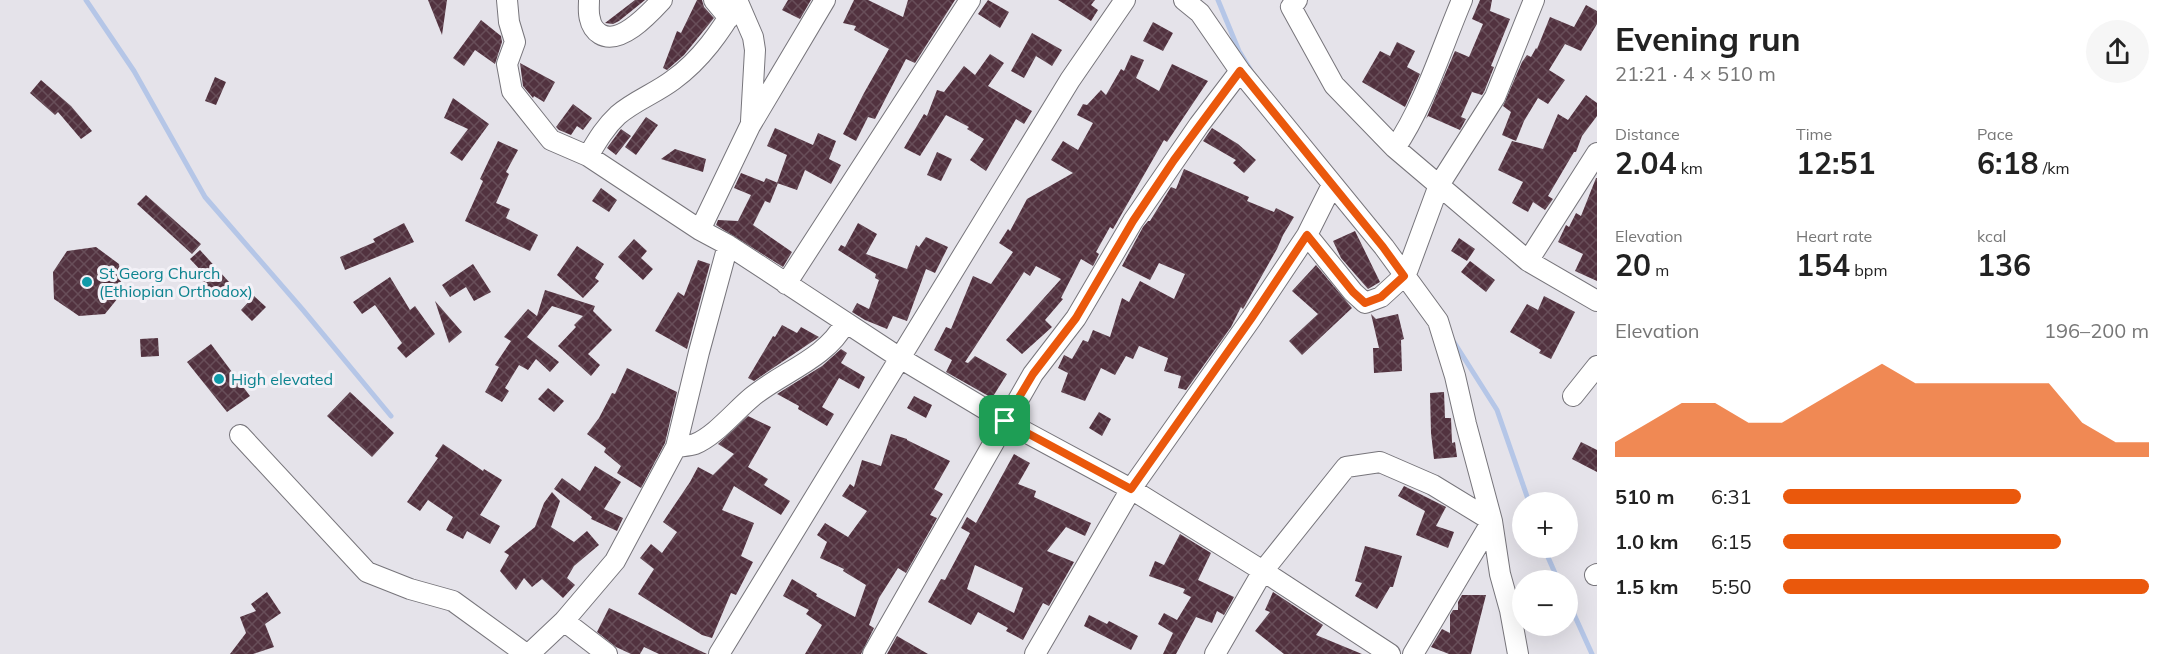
<!DOCTYPE html>
<html lang="en">
<head>
<meta charset="utf-8">
<style>
	body { margin:0; font-family:Mulish,sans-serif; background:#f6f6f6; color:#222; height:100vh; display:flex; flex-direction:column; font-size:22px; white-space:nowrap }
	* { box-sizing:border-box; margin:0 }
	p { font-size:20px; color:#767676 }
	.icon { flex:none; width:33px; height:33px; fill:none; stroke:currentColor; stroke-width:2; stroke-linecap:round; stroke-linejoin:round }
	.map { position:relative; flex:1; overflow:hidden }
	.side { display:flex; flex-direction:column; background:#fff; width:570px }
	.side>* { flex:none }
	.tools { position:absolute; left:1512px; top:492px; display:grid; gap:12px }
	.tools a { display:grid; place-items:center; width:66px; height:66px; border-radius:50%; background:#fff; box-shadow:0 6px 24px #0002; font-size:30px }
	.pin { position:absolute; display:grid; place-items:center; width:51px; height:51px; color:#fff; margin:-26px; border-radius:12px; box-shadow:0 3px 9px #0006 }
	.round { display:grid; place-items:center; flex:none; width:63px; height:63px; border-radius:32px; background:#f6f6f6 }
	.overview { display:flex; align-items:center; justify-content:space-between; height:102px; padding:0 18px }
	h1 { font-size:33px; font-weight:700; line-height:45px }
	.figures { display:grid; grid-template-columns:repeat(3,1fr); gap:9px; height:102px; padding:6px 18px }
	.figures div { display:grid; align-content:center }
	.figures b { font-size:30px; font-weight:700 }
	.figures small { font-size:16px; font-weight:400 }
	.figures p { font-size:16px }
	.chart { height:168px; padding:12px 18px }
	.chart p { display:flex; justify-content:space-between }
	.chart svg { width:100%; height:108px; margin-top:6px; fill:#ea580c; opacity:.7 }
	ul { padding:0 18px; list-style:none; font-size:20px }
	li { display:grid; grid-template-columns:96px 72px 1fr; align-items:center; height:45px }
	li i { height:15px; border-radius:8px; background:#ea580c }
	main { display:flex; flex:1; min-height:0 }
	.map>svg:first-child { display:block }
	.lines { fill:none; stroke-linecap:round; stroke-linejoin:round }
	.stream { stroke:#b5c6e7; stroke-width:5 }
	.building { fill:url(#building-cross-hatch); fill-rule:evenodd }
	.street-casing { stroke:#77757b; stroke-width:22 }
	.street { stroke:#fff; stroke-width:20 }
	.route-casing { stroke:#fff; stroke-width:12 }
	.route { stroke:#ea580c; stroke-width:8 }
	.culture-dot { fill:#0f9aa8; stroke:#f3f1f7; stroke-width:2 }
	.labels { text-anchor:middle; stroke-width:6; stroke-linejoin:round; paint-order:stroke }
	.culture-label { font-size:16px; fill:#0d838f; stroke:#f3f1f7; text-anchor:start }
</style>
</head>
<body>
<main>
<div class="map">
<svg width="1597" height="654" viewBox="0 0 1597 654">
	<defs>
		<pattern id="building-cross-hatch" width="8" height="8" patternUnits="userSpaceOnUse" patternTransform="scale(1.5)"><rect width="8" height="8" fill="#52323f"/><path d="M0 0l8 8M0 8l8-8" fill="none" stroke="#684e59"/></pattern>
	</defs>
	<rect width="100%" height="100%" fill="#e5e3ea"/>
	<g class="lines">
		<!-- stream -->
		<path class="stream" d="M86 0 134 71 205 197 303 310 391 416
			M1218 0 1239 51 1250 69
			M1452 339 1497 410 1529 502
			M1544 548 1558 580
			M1568 601 1592 654"/>
	</g>
	<!-- building -->
	<path class="building" d="M428 0H447L442 35Z
		M635 0H645L619 21 613 24 605 23Z
		M697 0H702L704 7 714 18 684 55 667 70 663 68 677 31 681 33Z
		M788 0H811L800 19 782 10Z
		M854 0H868L903 17 908 0H955L915 63 906 59 875 119 868 117 856 141 843 134 864 93 889 49 854 30 856 26 843 23Z
		M988 0 1009 12 1000 28 978 14Z
		M1058 0H1095L1091 5 1098 10 1091 21Z
		M1480 0H1492L1490 11 1510 19 1491 66 1494 67 1484 92 1482 95 1472 92 1461 117 1466 119 1460 130 1428 116 1426 119 1455 51 1469 57 1483 24 1472 19Z
		M1586 5 1597 11V24L1581 51 1565 44 1549 70 1565 80 1548 104 1538 98 1524 121 1516 141 1502 135 1511 112 1503 106 1522 62 1527 55 1531 57 1536 48 1537 49 1550 17 1574 27Z
		M481 20 501 36 502 42 495 64 475 50 464 66 453 58Z
		M1153 22 1173 33 1163 51 1143 41Z
		M1032 33 1062 50 1052 66 1036 56 1024 78 1011 71Z
		M1397 42 1415 51 1407 67 1420 74 1405 107 1362 82 1380 51 1390 56Z
		M990 54 1004 63 988 86 1032 111 1024 124 1016 119 986 171 970 160 984 139 967 129 969 127 946 115 920 156 904 148 924 114 927 116 937 90 944 92 964 66 975 75Z
		M1131 55 1144 60 1136 78 1159 91 1172 64 1208 81 1167 142 1164 140 1113 229 1110 227 1096 252 1099 254 1093 266 1081 259 1061 298 1063 299 1045 320 1052 327 1022 354 1006 340 1061 279 1036 266 1030 276 1024 272 965 362 968 363 975 356 1007 374 992 398 946 372 952 360 934 350 946 327 951 329 973 276 991 284 1013 252 999 243 1008 229 1010 231 1027 199 1073 173 1051 160 1063 141 1078 150 1093 123 1077 115 1083 104 1087 105 1101 90 1106 95 1121 69 1124 71Z
		M520 63 555 82 544 102 534 96 533 98 523 86Z
		M215 77 226 82 216 105 205 101Z
		M41 80 71 106 92 131 81 139 58 112 55 115 30 93Z
		M1586 95 1597 103V116L1582 136 1576 152H1574L1548 196 1553 199 1545 210 1533 202 1528 212 1512 203 1523 182 1498 170 1512 141 1543 149 1558 114 1568 120Z
		M453 98 489 124 462 161 450 153 468 129 444 118Z
		M573 104 592 118 583 130 577 126 571 135 559 130 556 127Z
		M646 117 658 125 636 155 625 147Z
		M775 128 813 145 818 133 836 141 829 159 841 165 831 184 805 170 797 190 777 183 787 155 767 146Z
		M1212 128 1238 144 1256 160 1244 173 1233 163 1236 160 1203 141Z
		M621 129 631 136 616 155 607 148Z
		M498 141 518 150 506 172 509 174 496 203 510 209 506 218 538 235 530 251 465 221 483 181 480 179Z
		M675 149 706 159 703 172 661 159Z
		M937 152 952 159 941 181 927 175Z
		M1184 169 1249 197 1247 201 1274 212 1276 208 1294 217 1283 235 1277 249 1243 309 1241 307 1231 327 1186 390 1178 388 1181 376 1164 371 1168 358 1139 346 1133 359 1126 356 1115 375 1101 368 1085 401 1061 392 1068 373 1058 368 1064 355 1072 359 1083 340 1088 342 1093 330 1110 337 1122 298 1129 302 1140 281 1174 299 1185 274 1159 263 1150 280 1122 266 1143 227 1148 221H1150L1171 187 1176 189Z
		M741 173 764 182 766 178 778 183 770 203 765 201 753 225 792 252 783 267 716 225 718 220 738 221 751 195 734 188Z
		M1596 178H1597V281L1575 271 1583 254 1558 242 1566 225 1569 227 1576 213 1581 216Z
		M601 188 617 200 609 212 592 201Z
		M146 195 201 244 192 254 137 204Z
		M404 223 414 242 345 270 340 257 375 242 373 239Z
		M858 223 877 234 866 254 907 269 916 245 919 247 926 237 948 247 935 273 926 269 907 321 893 316 887 329 865 320 852 312 857 303 869 309 879 280 875 278 876 274 838 250 841 245 845 247Z
		M1355 231 1380 282 1368 289 1341 258 1333 241Z
		M1459 238 1475 249 1467 261 1451 251Z
		M634 239 647 251 641 258 653 269 643 280 618 257Z
		M577 246 604 264 595 278 599 281 583 298 557 275Z
		M96 247 119 264 122 293 105 314 79 316 54 299 53 272 67 251Z
		M200 250 229 282 213 296 202 283 208 278 190 259Z
		M698 260 710 264 687 349 655 331 678 292 684 296Z
		M1470 261 1495 280 1486 292 1461 272Z
		M473 264 491 292 474 301 466 287 450 297 442 285Z
		M1316 265 1352 308 1302 355 1289 341 1318 314 1292 291Z
		M390 277 410 310 415 306 435 334 406 358 397 348 402 343 375 305 362 314 353 302Z
		M545 290 595 306 593 311 612 330 588 354 600 365 591 376 558 346 576 327 574 325 583 316 552 306 527 337 559 362 550 372 536 359 528 370 519 365 505 388 509 391 502 402 485 392 499 367 495 365 511 341 504 337 528 309 537 316Z
		M254 296 266 307 252 321 241 310Z
		M1544 296 1575 312 1551 359 1539 353 1541 350 1510 332 1527 304 1538 310Z
		M435 301 462 332 449 343Z
		M1371 314 1376 319 1398 314 1404 339 1401 340 1402 371 1374 373 1373 348H1379Z
		M782 325 797 333 801 327 819 337 754 381 748 378 773 336 775 337Z
		M158 338 159 356 141 357 140 339Z
		M211 344 250 396 227 412 187 362Z
		M841 349 847 353 841 363 865 377 859 389 839 378 822 407 834 414 827 426 798 409 799 406 777 394 822 366Z
		M627 368 677 392 665 443 641 488 617 473 621 466 604 452 606 448 587 434 599 418 612 393 615 394Z
		M548 388 564 401 554 412 538 399Z
		M350 392 394 433 372 457 327 416Z
		M1444 392 1445 418H1451L1452 443 1455 442 1457 457 1434 459 1431 433 1430 393Z
		M914 396 932 405 926 418 907 408Z
		M1099 412 1111 419 1102 436 1089 428Z
		M748 416 771 427 748 467 768 479 764 485 790 501 781 515 734 486 722 510 754 523 741 556 753 562 736 595 731 593 712 638 702 635 638 594 654 569 640 558 651 544 662 553 677 532 663 522 690 482 698 467 713 475 734 454 718 444Z
		M891 434 907 439V440L950 461 934 489 943 494 930 515 937 518 906 573 898 568 879 598 869 625 874 628 861 654H805L822 625 806 614 809 610 783 596 792 579 817 594 816 596 855 617 866 585 843 571 844 569 820 558 827 542 817 535 825 523 848 537 867 511 842 496 850 484 854 487 862 460 881 466Z
		M1581 442 1597 450V472L1572 459Z
		M443 444 483 471 484 469 502 480 480 515 500 526 490 544 467 531 463 539 446 530 453 517 428 500 420 511 407 502 438 458 435 456Z
		M1014 454 1030 463 1018 484 1036 491 1034 497 1091 523 1085 536 1066 527 1047 551 1074 562 1049 606 1043 603 1023 640 1006 631 1008 628 978 612 971 625 928 602 941 579 945 580 970 533 961 528 967 517 976 523ZM975 565 1023 588 1014 613 967 589Z
		M595 466 621 482 604 509 623 518 617 531 591 519 592 517 554 489 562 478 580 491Z
		M1404 486 1446 507 1436 526 1454 532 1448 548 1416 535 1425 511 1398 496Z
		M552 492 560 501 551 527 574 542 587 531 599 545 574 566 567 578 575 585 563 598 542 579 532 587 524 578 516 590 500 571 509 555 504 552 535 527 544 503Z
		M1180 534 1211 553 1198 580 1234 597 1224 615 1217 611 1212 623 1196 617 1176 654H1163L1173 633 1158 624 1164 613 1177 620 1191 597 1183 593 1185 589 1149 576 1155 561 1164 565Z
		M1365 546 1402 556 1393 587H1390L1377 609 1355 596 1362 583 1355 581Z
		M267 592 281 613 265 624 274 647 253 654H230L246 633 240 617 256 611 251 604Z
		M1273 592 1323 625 1316 635 1362 654H1284L1255 631 1270 612 1265 610Z
		M1462 595H1486L1471 654H1449L1431 647 1442 629 1450 633V615L1453 610H1458V602Z
		M609 608 707 654H659L644 647 640 654H631L616 647 597 632Z
		M1089 615 1107 624 1109 621 1138 636 1131 650 1084 626Z
		M897 636 928 654H887Z"/>
	<g class="lines">
		<defs>
			<path id="street" d="M507 0 509 22 515 42 507 64 512 91 551 140 588 156 700 230 728 245 900 358 1005 421 1131 489 1263 571 1390 654
				M589 0C589 6 588 13 590 19 591 25 595 31 600 34 620 46 649 14 662 0
				M714 0 729 18
				M737 0 753 37 755 50 751 121
				M1184 0 1200 13 1240 71 1384 247 1438 321 1455 376 1466 424 1492 521 1500 574 1510 610 1518 654
				M1297 0 1291 7 1334 85 1395 148C1424 106 1442 47 1462 0
				M1395 148 1528 261 1597 301
				M588 156C597 141 605 127 618 115 634 101 656 93 673 80 701 60 721 31 738 2
				M700 230 750 126 825 0
				M1307 235 1353 292 1365 303 1381 297 1404 276 1408 269 1439 185 1495 97 1534 0
				M1528 261 1597 153
				M786 284 970 0
				M1573 396 1597 366
				M240 435 367 572 410 589 453 601 526 654
				M676 447C682 446 689 446 695 444 715 436 735 411 752 397 782 372 826 359 845 323
				M1595 575 1597 574
				M564 621 607 654
				M529 654 564 621 615 561 676 447 699 352 728 245
				M719 654 1070 80 1125 0
				M873 654 1033 374 1076 318 1133 221 1199 125 1240 71
				M1035 654 1131 489 1251 319 1307 235 1332 185
				M1215 654 1263 571 1346 467 1380 462 1433 485 1492 521
				M1413 654 1492 521"/>
		</defs>
		<!-- street casing -->
		<use href="#street" class="street-casing"/>
		<!-- street -->
		<use href="#street" class="street"/>
	</g>
	<g class="lines">
		<defs>
			<path id="route" d="M1240 71 1383 247 1404 276 1381 297 1365 303 1353 292 1307 235 1251 319 1131 489 1005 421 1033 374 1076 318 1133 221 1174 160Z"/>
		</defs>
		<!-- route casing -->
		<use href="#route" class="route-casing"/>
		<!-- route -->
		<use href="#route" class="route"/>
	</g>
	<!-- markers -->
	<g class="culture-dot">
		<circle cx="87" cy="282" r="6"/>
		<circle cx="219" cy="379" r="6"/>
	</g>
	<g class="labels">
		<!-- culture labels -->
		<g class="culture-label">
			<text x="99" y="279">St Georg Church<tspan x="99" dy="18">(Ethiopian Orthodox)</tspan></text>
			<text x="231" y="385">High elevated</text>
		</g>
	</g>
</svg>
<div class="tools">
<a>+</a>
<a>−</a>
</div>
<div class="pin" style="left:1005px;top:421px;background:#1e9e55"><svg class="icon" aria-label="arrive" viewBox="0 0 24 24"><path d="M6 21V4h12l-3 4 3 4H6"/></svg></div>
</div>
<section class="side">
<div class="overview"><div><h1>Evening run</h1><p>21:21 · 4 × 510 m</p></div><a class="round"><svg class="icon" aria-label="share" viewBox="0 0 24 24"><path d="M12 15V3M7 8l5-5 5 5M5 13v7h14v-7"/></svg></a></div>
<div class="figures">
<div><p>Distance</p><b>2.04<small> km</small></b></div>
<div><p>Time</p><b>12:51</b></div>
<div><p>Pace</p><b>6:18<small> /km</small></b></div>
</div>
<div class="figures">
<div><p>Elevation</p><b>20<small> m</small></b></div>
<div><p>Heart rate</p><b>154<small> bpm</small></b></div>
<div><p>kcal</p><b>136</b></div>
</div>
<div class="chart"><p><span>Elevation</span>196–200 m</p>
<svg viewBox="0 0 160 44" preserveAspectRatio="none"><path d="M0 44V38L10 30L20 22L30 22L40 30L50 30L60 22L70 14L80 6L90 14L100 14L110 14L120 14L130 14L140 30L150 38L160 38V44z"/></svg>
</div>
<ul>
<li><b>510 m</b>6:31<i style="width:65%"></i></li>
<li><b>1.0 km</b>6:15<i style="width:76%"></i></li>
<li><b>1.5 km</b>5:50<i style="width:100%"></i></li>
</ul>
</section>
</main>
</body>
</html>
